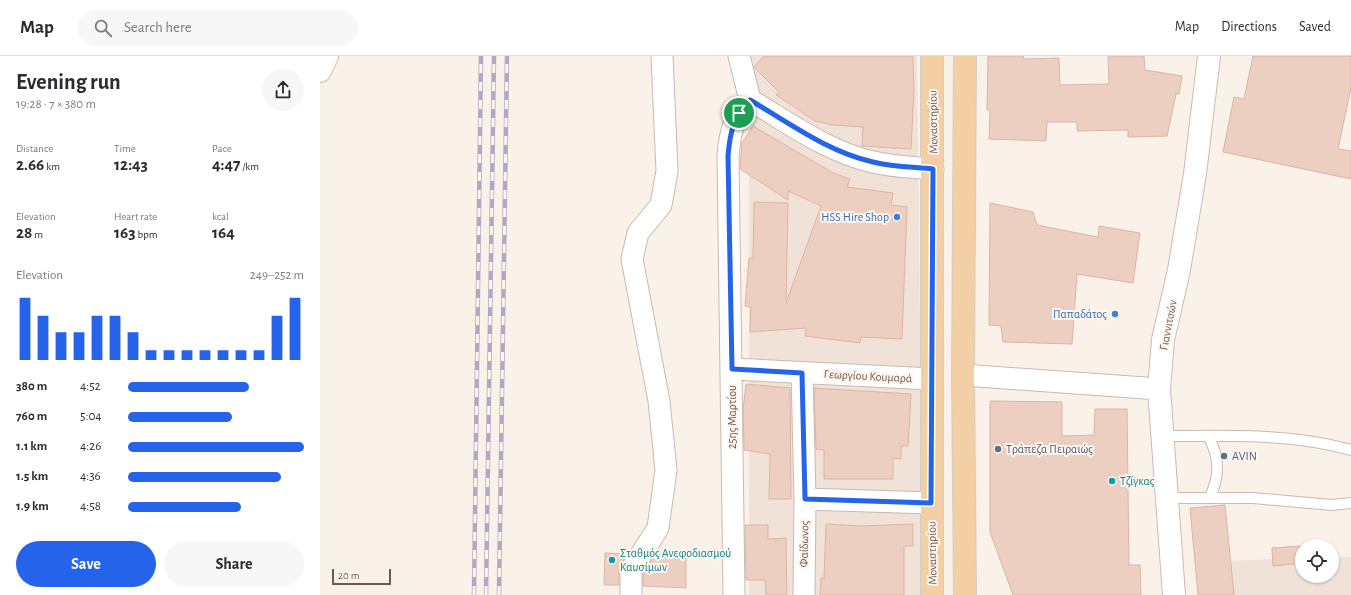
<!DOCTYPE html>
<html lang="en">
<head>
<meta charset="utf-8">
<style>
	body { margin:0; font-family:"Alegreya Sans",sans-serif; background:#f7f7f7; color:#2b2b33; height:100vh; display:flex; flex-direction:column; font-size:15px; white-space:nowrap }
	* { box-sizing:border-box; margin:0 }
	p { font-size:13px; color:#7c7c81 }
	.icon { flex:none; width:22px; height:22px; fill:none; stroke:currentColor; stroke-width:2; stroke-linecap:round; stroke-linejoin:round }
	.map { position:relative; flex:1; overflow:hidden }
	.drawer { display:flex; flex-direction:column; background:#fff; width:320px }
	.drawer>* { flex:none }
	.tools { position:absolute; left:975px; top:483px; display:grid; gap:8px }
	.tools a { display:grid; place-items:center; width:44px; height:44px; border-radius:50%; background:#fff; box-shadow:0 1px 3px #0004; font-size:20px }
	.scale { position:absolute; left:12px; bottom:10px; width:59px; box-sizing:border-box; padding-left:4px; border:2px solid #72574e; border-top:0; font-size:11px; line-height:14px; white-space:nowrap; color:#72574e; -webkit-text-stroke:3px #fdf6ee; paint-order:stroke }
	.pin { position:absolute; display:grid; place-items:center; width:34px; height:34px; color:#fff; margin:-17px; border:2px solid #fff; border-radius:50%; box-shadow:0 1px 4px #0007 }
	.round { display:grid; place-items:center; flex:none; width:42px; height:42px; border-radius:21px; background:#f7f7f7 }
	.headline { display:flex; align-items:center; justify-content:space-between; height:68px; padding:0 16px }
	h1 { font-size:22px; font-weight:700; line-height:30px }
	.metrics { display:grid; grid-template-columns:repeat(3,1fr); gap:6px; height:68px; padding:4px 16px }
	.metrics div { display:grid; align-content:center }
	.metrics b { font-size:17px; font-weight:700 }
	.metrics small { font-size:11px; font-weight:400 }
	.metrics p { font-size:11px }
	.chart { height:112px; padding:8px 16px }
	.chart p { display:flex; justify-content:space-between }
	.chart svg { width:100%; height:72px; margin-top:4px; stroke:#2563eb; stroke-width:6 }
	.button { display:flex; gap:8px; margin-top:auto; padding:8px 16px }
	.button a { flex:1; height:46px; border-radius:24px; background:#2563eb; color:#fff; font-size:16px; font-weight:700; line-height:46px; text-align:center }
	.button a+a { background:#f7f7f7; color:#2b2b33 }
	ul { padding:0 16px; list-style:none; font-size:13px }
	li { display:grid; grid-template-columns:64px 48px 1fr; align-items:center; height:30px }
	li i { height:10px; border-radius:5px; background:#2563eb }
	header { display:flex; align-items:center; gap:24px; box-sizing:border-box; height:56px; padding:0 20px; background:#fff; border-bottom:1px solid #e1e1e2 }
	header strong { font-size:19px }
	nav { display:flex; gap:22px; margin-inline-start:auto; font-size:14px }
	.search { width:280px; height:36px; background:#f7f7f7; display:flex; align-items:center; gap:10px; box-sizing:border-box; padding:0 14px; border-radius:22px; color:#7c7c81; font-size:15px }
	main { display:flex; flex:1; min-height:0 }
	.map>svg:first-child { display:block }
	.residential { fill:#f1e2d7 }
	.building { fill:#edcfc2; stroke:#deb4a4 }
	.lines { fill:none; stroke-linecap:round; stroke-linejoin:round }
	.lane-casing { stroke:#cbb9af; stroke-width:12 }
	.street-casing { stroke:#cbb9af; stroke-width:23 }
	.secondary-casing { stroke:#d0baaf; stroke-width:24 }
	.primary-casing { stroke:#d5cdca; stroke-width:24 }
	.lane { stroke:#fff; stroke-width:10 }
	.street { stroke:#fff; stroke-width:21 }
	.secondary { stroke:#fff; stroke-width:22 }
	.primary { stroke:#f3cfa6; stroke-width:22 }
	.rail-casing { stroke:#b3a7c3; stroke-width:4.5 }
	.rail { stroke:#fdf6ee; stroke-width:3; stroke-dasharray:9; stroke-linecap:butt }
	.route-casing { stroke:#fff; stroke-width:8 }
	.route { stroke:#2563eb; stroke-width:5 }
	.shop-dot { fill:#3f7fe0; stroke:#fdf6ee; stroke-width:1.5 }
	.service-dot { fill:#5c6f8a; stroke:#fdf6ee; stroke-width:1.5 }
	.culture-dot { fill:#0f9aa8; stroke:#fdf6ee; stroke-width:1.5 }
	.labels { text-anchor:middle; stroke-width:4; stroke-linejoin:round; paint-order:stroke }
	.street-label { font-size:12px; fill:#72574e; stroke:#fdf6ee }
	.shop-label { font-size:12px; fill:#366cbe; stroke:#fdf6ee; text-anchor:end }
	.service-label { font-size:12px; fill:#4e5e75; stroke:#fdf6ee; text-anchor:start }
	.culture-label { font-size:12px; fill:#0d838f; stroke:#fdf6ee; text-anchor:start }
</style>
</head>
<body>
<header>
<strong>Map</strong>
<div class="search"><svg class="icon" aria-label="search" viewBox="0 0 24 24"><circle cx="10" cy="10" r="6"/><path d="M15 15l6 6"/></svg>Search here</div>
<nav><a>Map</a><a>Directions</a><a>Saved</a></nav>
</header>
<main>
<section class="drawer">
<div class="headline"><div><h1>Evening run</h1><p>19:28 · 7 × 380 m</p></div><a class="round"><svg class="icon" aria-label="share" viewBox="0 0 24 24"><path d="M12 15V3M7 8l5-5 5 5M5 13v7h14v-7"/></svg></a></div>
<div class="metrics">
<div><p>Distance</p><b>2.66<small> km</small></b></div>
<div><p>Time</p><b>12:43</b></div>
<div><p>Pace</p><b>4:47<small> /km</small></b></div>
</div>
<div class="metrics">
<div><p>Elevation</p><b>28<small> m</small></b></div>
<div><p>Heart rate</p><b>163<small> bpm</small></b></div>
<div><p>kcal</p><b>164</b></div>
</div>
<div class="chart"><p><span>Elevation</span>249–252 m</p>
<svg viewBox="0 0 160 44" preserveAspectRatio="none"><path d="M5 44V6M15 44V17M25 44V27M35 44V27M45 44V17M55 44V17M65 44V27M75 44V38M85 44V38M95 44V38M105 44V38M115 44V38M125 44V38M135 44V38M145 44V17M155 44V6"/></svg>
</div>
<ul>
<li><b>380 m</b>4:52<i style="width:69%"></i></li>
<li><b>760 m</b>5:04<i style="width:59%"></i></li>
<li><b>1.1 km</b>4:26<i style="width:100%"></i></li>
<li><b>1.5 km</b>4:36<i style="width:87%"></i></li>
<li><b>1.9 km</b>4:58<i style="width:64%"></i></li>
</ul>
<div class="button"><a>Save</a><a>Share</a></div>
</section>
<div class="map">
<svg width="1031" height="539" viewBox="0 0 1031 539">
	<rect width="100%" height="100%" fill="#faf1e8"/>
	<!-- residential -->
	<path class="residential" d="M429 0H597L603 539H429Z
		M1012 501H1031V539H883L881 506 982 502V520H1012Z"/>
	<!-- building -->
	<path class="building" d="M444 0H593L594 34 591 93 542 90 543 71 512 69 495 65 456 39 459 36 434 11Z
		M668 0H703L704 3 739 2 740 29 789 28 788 0H824L825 14 862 20 859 38H856L847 80 808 81V74L757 75V66H727L726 85 669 83 670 54H667Z
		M933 0H1031V32L1018 93 1031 95V123L903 96 914 41 924 43Z
		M433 70 513 117 530 123 527 131 573 137 571 149 587 151 582 283 541 281 540 287 485 280 486 272 430 276 431 251 425 250 429 202H433L434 146 468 147 466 247 501 150 468 135V144L420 113 422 87Z
		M670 147 713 156 717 169 752 176 778 181 779 170 820 177 813 227 757 218 752 288 683 286 681 270 669 269Z
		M426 328 470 332 471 443H449L450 398 424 394 423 354Z
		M494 332 591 338 588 390H581V403L573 402V423H504V394L496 393Z
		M670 345 742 346V380L774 379 775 353H807L809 509H820L821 539H693L670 476Z
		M905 449 914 539H878L870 452Z
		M506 468 540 470 593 468V490H584V539H500L501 522H504Z
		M425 469H448V483L466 482 467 539H446L445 524H426Z
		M982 490V507L953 510 952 492Z
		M285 497 307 498 299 514V529H284Z
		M335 498 366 499V532L323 530V518Z"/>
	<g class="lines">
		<defs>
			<path id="lane" d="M843 380C906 380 970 377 1031 394
				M888 380C900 401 900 420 890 441
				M847 442H933L1012 449 1031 447"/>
			<path id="street" d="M419 0 430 44
				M430 44C469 67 508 96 553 106 573 111 593 111 613 113
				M412 313 612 323
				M482 317 485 443 484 539
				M643 319 839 333
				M485 443 611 447
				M311 539V514L338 472 346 414 339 345 312 203 318 177 341 149 347 115 342 0
				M414 539 408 100C410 75 413 64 430 44"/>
			<path id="secondary" d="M0 15 7 0
				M854 539 839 333 843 284 859 214 875 118 889 0"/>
			<path id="primary" d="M645 0 643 319 645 539
				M612 539V0"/>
		</defs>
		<!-- lane casing -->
		<use href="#lane" class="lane-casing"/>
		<!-- street casing -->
		<use href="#street" class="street-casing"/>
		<!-- secondary casing -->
		<use href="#secondary" class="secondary-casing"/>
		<!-- primary casing -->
		<use href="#primary" class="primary-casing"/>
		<!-- lane -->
		<use href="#lane" class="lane"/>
		<!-- street -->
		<use href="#street" class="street"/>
		<!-- secondary -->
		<use href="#secondary" class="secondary"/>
		<!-- primary -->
		<use href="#primary" class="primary"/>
		<defs>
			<path id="rail" d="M154 539 161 0
				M166 539 174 0
				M179 539 187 0"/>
		</defs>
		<!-- rail casing -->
		<use href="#rail" class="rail-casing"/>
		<!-- rail -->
		<use href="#rail" class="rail"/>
	</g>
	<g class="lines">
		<defs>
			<path id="route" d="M430 44C469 67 508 96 553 106 573 111 593 111 613 113L611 447 485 443 482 317 412 313 408 100C410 75 413 64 430 44Z"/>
		</defs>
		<!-- route casing -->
		<use href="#route" class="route-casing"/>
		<!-- route -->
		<use href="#route" class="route"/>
	</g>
	<!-- markers -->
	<g class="shop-dot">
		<circle cx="577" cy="161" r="4"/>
		<circle cx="795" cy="258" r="4"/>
	</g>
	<g class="service-dot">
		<circle cx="678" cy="393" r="4"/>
		<circle cx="904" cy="400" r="4"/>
	</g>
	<g class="culture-dot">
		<circle cx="792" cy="425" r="4"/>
		<circle cx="292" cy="504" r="4"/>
	</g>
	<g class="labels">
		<!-- street labels -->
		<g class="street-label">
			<text transform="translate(613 66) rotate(-91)" y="4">Μοναστηρίου</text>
			<text transform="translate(848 269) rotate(-79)" y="4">Γιαννιτσών</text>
			<text transform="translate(548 320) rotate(3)" y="4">Γεωργίου Κουμαρά</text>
			<text transform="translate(412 361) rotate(-90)" y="4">25ης Μαρτίου</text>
			<text transform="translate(484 488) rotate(-89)" y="4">Φαίδωνος</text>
			<text transform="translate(612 497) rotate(-91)" y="4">Μοναστηρίου</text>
		</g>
		<!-- shop labels -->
		<g class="shop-label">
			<text x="569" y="165">HSS Hire Shop</text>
			<text x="787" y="262">Παπαδάτος</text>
		</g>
		<!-- service labels -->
		<g class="service-label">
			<text x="686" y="397">Τράπεζα Πειραιώς</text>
			<text x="912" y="404">AVIN</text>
		</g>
		<!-- culture labels -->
		<g class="culture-label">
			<text x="800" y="429">Τζίγκας</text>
			<text x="300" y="501">Σταθμός Ανεφοδιασμού<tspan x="300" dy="14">Καυσίμων</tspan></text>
		</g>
	</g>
</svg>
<div class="tools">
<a><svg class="icon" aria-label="locate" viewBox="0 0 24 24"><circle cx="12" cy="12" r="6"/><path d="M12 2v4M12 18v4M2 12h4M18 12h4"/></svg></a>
</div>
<div class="scale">20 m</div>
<div class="pin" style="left:419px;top:57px;background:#1e9e55"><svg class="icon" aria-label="arrive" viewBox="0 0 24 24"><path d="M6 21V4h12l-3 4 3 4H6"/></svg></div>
</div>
</main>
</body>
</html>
